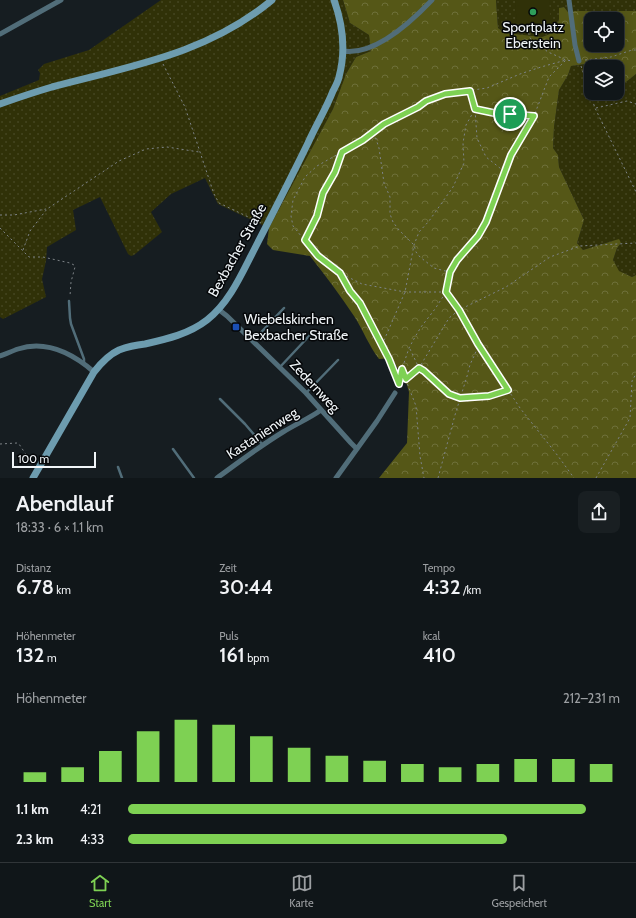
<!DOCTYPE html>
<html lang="de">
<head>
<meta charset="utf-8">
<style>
	body { margin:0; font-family:Cabin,sans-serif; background:#191f22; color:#f1f3f6; height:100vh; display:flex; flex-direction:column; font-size:15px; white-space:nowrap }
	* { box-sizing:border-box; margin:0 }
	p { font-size:13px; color:#9c9fa2 }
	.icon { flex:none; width:22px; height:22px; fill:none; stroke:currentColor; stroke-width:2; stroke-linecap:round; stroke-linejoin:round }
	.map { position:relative; height:478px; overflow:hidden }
	.panel { display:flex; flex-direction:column; background:#101619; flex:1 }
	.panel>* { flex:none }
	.buttons { position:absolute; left:584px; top:12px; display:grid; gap:8px }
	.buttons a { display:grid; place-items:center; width:40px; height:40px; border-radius:8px; background:#101619; box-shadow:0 2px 10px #0003,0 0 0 1px #303538; font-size:20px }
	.scale { position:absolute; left:12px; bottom:10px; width:84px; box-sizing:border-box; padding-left:4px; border:2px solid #f0f5f8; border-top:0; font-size:11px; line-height:14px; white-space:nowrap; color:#f0f5f8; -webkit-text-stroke:3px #050709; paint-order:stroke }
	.pin { position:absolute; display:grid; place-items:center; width:34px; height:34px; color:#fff; margin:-17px; border:2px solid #fff; border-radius:50%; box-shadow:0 1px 4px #0007 }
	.round { display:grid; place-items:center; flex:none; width:42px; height:42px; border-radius:8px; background:#191f22 }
	.overview { display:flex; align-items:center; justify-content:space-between; height:68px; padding:0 16px }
	h1 { font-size:22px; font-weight:600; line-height:30px }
	.stats { display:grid; grid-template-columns:repeat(3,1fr); gap:6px; height:68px; padding:4px 16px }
	.stats div { display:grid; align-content:center }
	.stats b { font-size:20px; font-weight:600 }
	.stats small { font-size:11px; font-weight:400 }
	.stats p { font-size:11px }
	.chart { height:112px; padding:8px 16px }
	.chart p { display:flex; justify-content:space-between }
	.chart svg { width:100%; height:72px; margin-top:4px; stroke:#7ed153; stroke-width:6 }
	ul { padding:0 16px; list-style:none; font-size:13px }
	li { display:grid; grid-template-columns:64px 48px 1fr; align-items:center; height:30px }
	li i { height:10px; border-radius:5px; background:#7ed153 }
	.menu { display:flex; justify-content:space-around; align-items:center; height:56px; border-top:1px solid #303538; background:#101619; font-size:11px; color:#9c9fa2 }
	.menu a { display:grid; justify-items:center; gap:2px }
	.menu .selected { color:#7ed153 }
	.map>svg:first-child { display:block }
	.grass { fill:url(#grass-dots) }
	.forest { fill:url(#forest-crowns); fill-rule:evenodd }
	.pitch { fill:#303108 }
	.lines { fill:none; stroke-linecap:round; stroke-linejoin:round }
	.path { stroke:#7e8488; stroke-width:1; stroke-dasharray:2 3; stroke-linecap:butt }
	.lane { stroke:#516d79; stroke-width:2.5 }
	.street { stroke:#516d79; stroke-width:5 }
	.secondary { stroke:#6d9caf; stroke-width:7 }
	.route-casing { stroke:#fff; stroke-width:8 }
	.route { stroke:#7ed153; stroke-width:5 }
	.leisure-dot { fill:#2e9e5b; stroke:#050709; stroke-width:1.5 }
	.transit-dot { fill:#1a4fb4; stroke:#050709; stroke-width:1.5 }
	.labels { text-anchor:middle; stroke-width:3; stroke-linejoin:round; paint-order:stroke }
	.poi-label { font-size:14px; fill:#f0f5f8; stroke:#050709 }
	.street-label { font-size:14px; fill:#f0f5f8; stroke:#050709 }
</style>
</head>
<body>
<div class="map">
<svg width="636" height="478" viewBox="0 0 636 478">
	<defs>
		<pattern id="grass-dots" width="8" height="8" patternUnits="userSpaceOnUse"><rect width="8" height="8" fill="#303108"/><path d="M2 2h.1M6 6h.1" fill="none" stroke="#444520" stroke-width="1.8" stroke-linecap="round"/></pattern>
		<pattern id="forest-crowns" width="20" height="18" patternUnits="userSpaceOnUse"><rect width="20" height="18" fill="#555717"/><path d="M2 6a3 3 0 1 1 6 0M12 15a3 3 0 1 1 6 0" fill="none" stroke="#6e703a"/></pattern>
	</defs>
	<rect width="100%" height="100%" fill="#161d21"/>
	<!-- grass -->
	<path class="grass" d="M161 0H343L350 23 369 35 371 51 356 57 346 74 333 109 269 228 218 204 205 178 171 194 151 212 162 232 134 255 131 256 128 254 100 197 73 210 76 230 47 247 46 261 42 279 46 297 3 319 0 317V96L39 80 40 73 38 70 44 64 89 50Z
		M496 0H636V11H575L568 12 564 7 559 8V19L555 32 542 37 505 33 498 28Z
		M587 64 591 67V93H617V86H621L636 74V275L632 277 618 271 613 260 617 248 621 243 612 241 583 250 577 243 584 220 559 167 558 155 553 148 554 127 559 90 568 75 571 66Z"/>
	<!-- forest -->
	<path class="forest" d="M343 0H496L498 28 505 33 542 37 555 32 559 19V8L564 7 568 12 575 11H636V74L621 86H617V67H591L586 64 571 66 568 75 559 90 554 127 553 148 558 155 559 167 584 220 577 243 583 250 596 246 619 239 621 243 617 248 613 260 619 271 632 277 636 275V478H379L407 443 409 392 407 385 392 358 379 359C369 346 363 330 354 316 340 295 325 275 310 256L273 250 267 244 269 228 333 109 346 74 356 57 371 51 369 35 350 23ZM591 19H617V45H591Z"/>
	<!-- pitch -->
	<path class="pitch" d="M515 0H549L551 25 517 27Z"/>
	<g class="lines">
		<!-- path -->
		<path class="path" d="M527 28 530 38 548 52 566 60 573 61
			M585 60 611 57 632 50H636
			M163 64 185 107 214 194 219 203 261 223
			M581 66 595 108 636 192
			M470 91 475 109 477 138 486 157 505 172
			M596 108 627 101 636 104
			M374 133 379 148 384 183 390 197V214L393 222 399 230 414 245 416 252 420 257 434 268 449 272
			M0 215H14L46 209
			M0 228 29 257H43L70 263 74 265 75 267 71 282 70 296
			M305 239 317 216 323 193 335 172 342 153
			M23 250 30 231 47 209 119 161 146 149 167 147 199 152
			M340 274 350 291 359 303 389 359 399 384
			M446 292H405L362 284 340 273 318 257 293 226 291 216 293 200 305 177 317 166 363 140 385 124 418 107 426 101 445 94 487 88 520 74 541 67 566 60
			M446 293 459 310 478 344 520 408 558 456 574 478
			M382 345 405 292 414 245 419 232 429 221 453 187 464 163 463 143 466 125 475 109 494 113 533 116
			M410 349 419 368 449 318 459 310 506 287 550 257 580 246 636 243
			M402 370 416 406 420 456 424 478
			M406 379 419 368 424 371 449 394 460 398 489 396 508 390
			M398 387 402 369 409 348 415 337 421 327 435 309 446 292 450 272 457 260 478 237 486 222 511 155 534 116 549 77 566 60
			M0 444 17 443 19 444 33 465
			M438 478 455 415 468 373C469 363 476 355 478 345
			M596 478 630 418 632 381 636 374"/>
		<!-- lane -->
		<path class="lane" d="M69 301 70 318 71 324 84 359V363
			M253 341 284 308
			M280 367 310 335
			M306 393 338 360
			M220 399 245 424 262 444
			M173 449 194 478
			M118 467 122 478"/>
		<!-- street -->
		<path class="street" d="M569 0 575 45 579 61
			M0 34 61 0
			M343 51C375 56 412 21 432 0
			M218 309 227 316 306 393 351 443 357 449
			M0 356C6 354 12 351 18 349 46 340 72 353 94 372
			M217 478C239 462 260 446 283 432 296 424 310 418 321 410
			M336 478 377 421 395 393"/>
		<!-- secondary -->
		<path class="secondary" d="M0 104C17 98 35 92 52 87 131 66 207 54 272 0
			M33 478 94 372C101 363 108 355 119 350 127 347 136 345 145 344 167 339 189 334 207 320 230 302 242 273 255 248 273 213 291 178 308 143 316 125 326 109 333 91 335 87 338 82 339 77 346 51 343 25 334 0"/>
	</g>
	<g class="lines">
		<defs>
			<path id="route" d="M470 91 475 109 494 113 534 116 511 155 486 222 478 236 457 260 450 272 446 292 459 310 478 344 508 390 489 396 460 398 449 394 424 371 419 368 406 379 402 369 399 384 389 359 360 303 350 291 340 273 318 256 305 240 317 216 323 193 335 172 342 152 363 140 384 124 418 107 426 101 445 94Z"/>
		</defs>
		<!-- route casing -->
		<use href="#route" class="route-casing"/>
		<!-- route -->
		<use href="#route" class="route"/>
	</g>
	<!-- markers -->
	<circle class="leisure-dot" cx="533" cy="12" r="4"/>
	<rect class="transit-dot" x="232" y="323" width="8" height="8" rx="2"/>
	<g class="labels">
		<!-- poi labels -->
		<g class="poi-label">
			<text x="533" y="32">Sportplatz<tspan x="533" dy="16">Eberstein</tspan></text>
			<text x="244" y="324" text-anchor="start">Wiebelskirchen<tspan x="244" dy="16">Bexbacher Straße</tspan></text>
		</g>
		<!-- street labels -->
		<g class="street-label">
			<text transform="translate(237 250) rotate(-61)" y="5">Bexbacher Straße</text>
			<text transform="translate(315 386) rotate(47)" y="5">Zedernweg</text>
			<text transform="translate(262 433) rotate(-33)" y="5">Kastanienweg</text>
		</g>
	</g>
</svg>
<div class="buttons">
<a><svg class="icon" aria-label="locate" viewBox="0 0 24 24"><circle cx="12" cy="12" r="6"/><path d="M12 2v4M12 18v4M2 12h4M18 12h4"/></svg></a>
<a><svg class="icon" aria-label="layers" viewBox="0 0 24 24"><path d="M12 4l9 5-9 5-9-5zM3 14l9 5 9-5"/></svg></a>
</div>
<div class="scale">100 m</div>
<div class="pin" style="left:510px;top:114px;background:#1e9e55"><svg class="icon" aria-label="arrive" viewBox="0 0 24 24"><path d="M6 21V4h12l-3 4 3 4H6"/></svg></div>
</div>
<section class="panel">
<div class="overview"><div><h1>Abendlauf</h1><p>18:33 · 6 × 1.1 km</p></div><a class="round"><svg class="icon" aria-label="share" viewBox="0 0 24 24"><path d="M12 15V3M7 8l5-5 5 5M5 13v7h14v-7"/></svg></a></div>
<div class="stats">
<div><p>Distanz</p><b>6.78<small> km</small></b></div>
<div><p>Zeit</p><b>30:44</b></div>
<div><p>Tempo</p><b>4:32<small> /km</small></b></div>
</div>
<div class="stats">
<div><p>Höhenmeter</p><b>132<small> m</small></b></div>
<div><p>Puls</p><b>161<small> bpm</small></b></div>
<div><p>kcal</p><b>410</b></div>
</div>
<div class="chart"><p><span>Höhenmeter</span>212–231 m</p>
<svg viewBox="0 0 160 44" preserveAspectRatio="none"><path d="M5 44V38M15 44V35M25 44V25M35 44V13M45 44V6M55 44V9M65 44V16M75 44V23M85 44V28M95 44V31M105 44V33M115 44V35M125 44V33M135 44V30M145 44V30M155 44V33"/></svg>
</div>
<ul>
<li><b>1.1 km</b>4:21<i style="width:93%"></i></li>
<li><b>2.3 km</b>4:33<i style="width:77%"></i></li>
</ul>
</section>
<nav class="menu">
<a class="selected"><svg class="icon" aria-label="home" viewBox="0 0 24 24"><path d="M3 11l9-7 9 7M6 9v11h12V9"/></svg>Start</a>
<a><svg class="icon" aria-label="map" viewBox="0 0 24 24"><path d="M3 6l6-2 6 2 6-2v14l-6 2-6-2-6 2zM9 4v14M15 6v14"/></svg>Karte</a>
<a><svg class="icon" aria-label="saved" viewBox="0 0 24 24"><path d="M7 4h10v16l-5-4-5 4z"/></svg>Gespeichert</a>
</nav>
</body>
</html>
